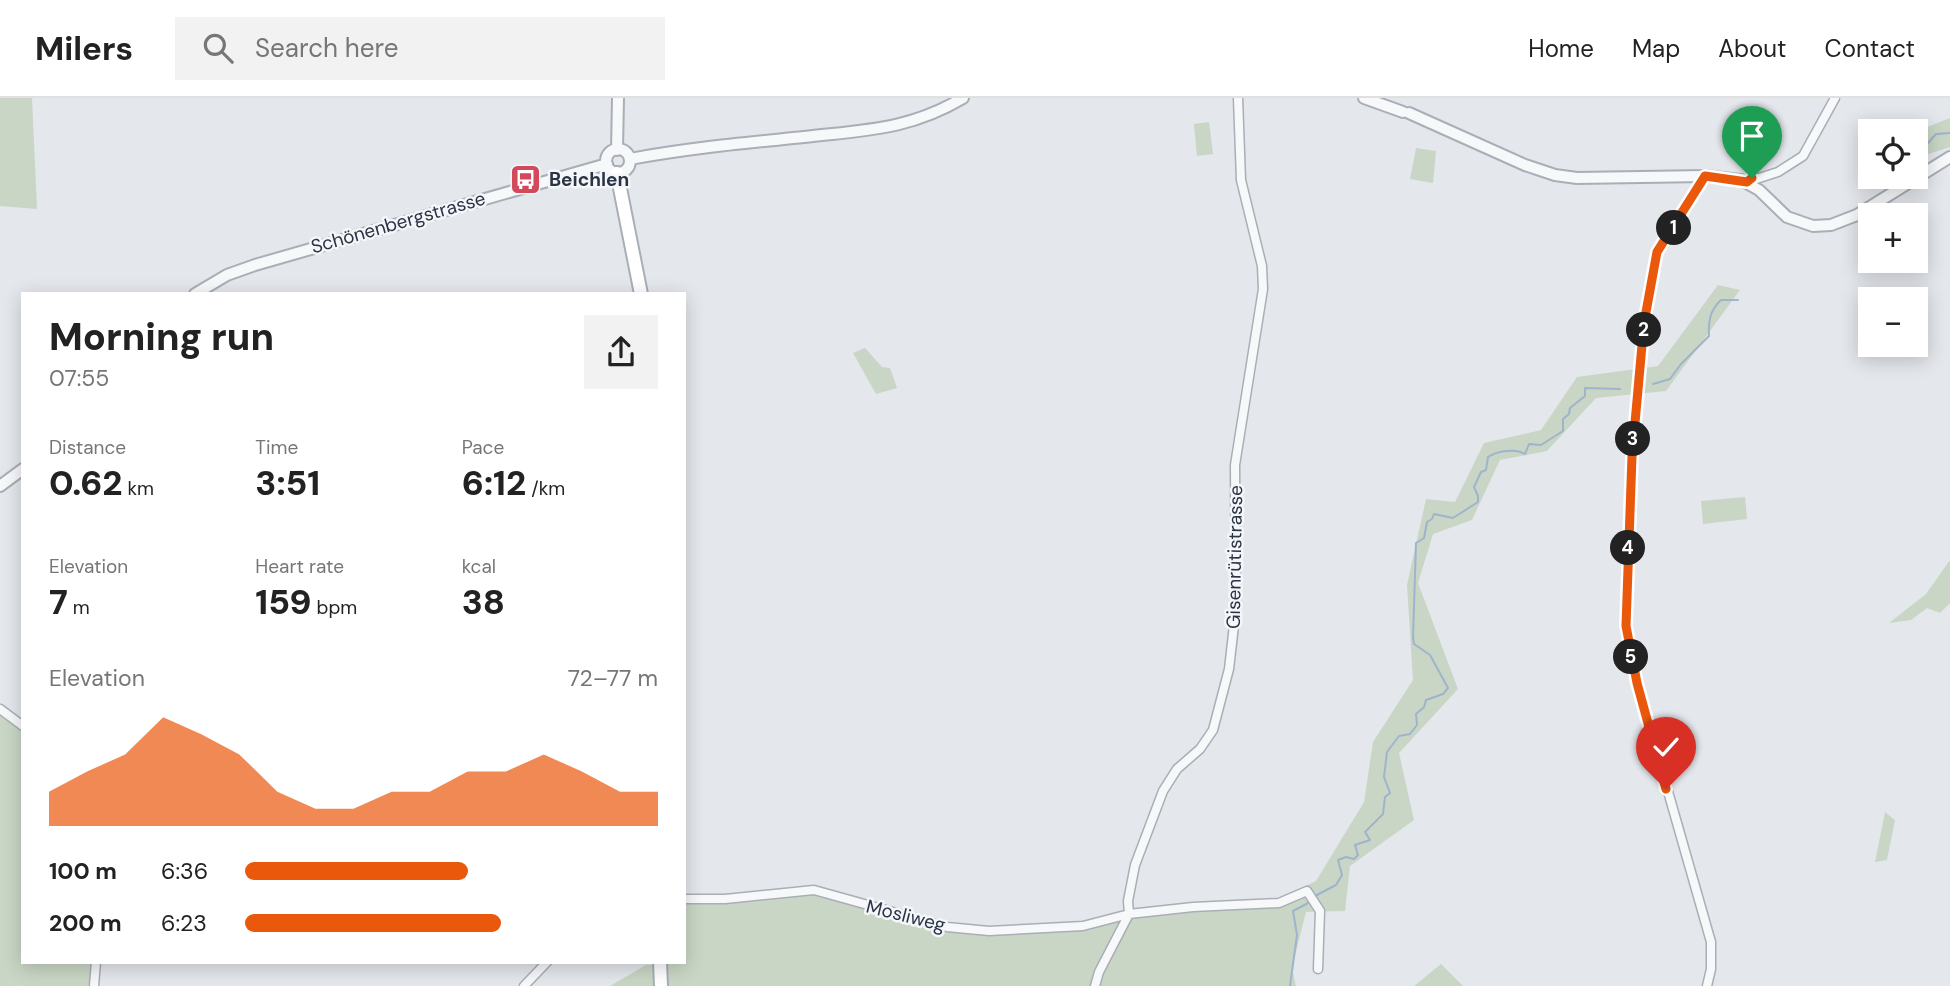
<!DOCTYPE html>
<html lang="en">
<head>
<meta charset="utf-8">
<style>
	body { margin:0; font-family:"DM Sans",sans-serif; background:#f2f2f2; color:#222; height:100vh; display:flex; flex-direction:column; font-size:26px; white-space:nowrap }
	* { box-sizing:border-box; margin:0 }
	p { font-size:23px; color:#767676 }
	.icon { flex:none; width:38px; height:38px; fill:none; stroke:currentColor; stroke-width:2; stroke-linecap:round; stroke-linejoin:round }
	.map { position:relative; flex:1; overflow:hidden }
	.panel { position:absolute; left:21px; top:194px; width:665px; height:672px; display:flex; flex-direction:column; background:#fff; border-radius:0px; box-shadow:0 4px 18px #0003 }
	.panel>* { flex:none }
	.controls { position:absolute; left:1858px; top:21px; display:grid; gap:14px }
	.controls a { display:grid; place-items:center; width:70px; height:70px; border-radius:0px; background:#fff; box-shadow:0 4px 18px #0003; font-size:35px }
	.pin { position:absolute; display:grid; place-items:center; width:60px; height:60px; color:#fff; margin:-72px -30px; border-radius:50% 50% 50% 0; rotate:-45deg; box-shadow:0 0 7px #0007 }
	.pin .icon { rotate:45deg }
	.km { position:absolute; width:35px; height:35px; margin:-18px; border-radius:50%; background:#222; color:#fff; font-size:19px; line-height:35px; text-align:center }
	.round { display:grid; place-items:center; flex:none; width:74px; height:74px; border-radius:0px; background:#f2f2f2 }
	.summary { display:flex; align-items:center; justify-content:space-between; height:119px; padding:0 28px }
	h1 { font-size:38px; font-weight:800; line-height:52px }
	.stats { display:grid; grid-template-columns:repeat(3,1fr); gap:10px; height:119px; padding:7px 28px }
	.stats div { display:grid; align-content:center }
	.stats b { font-size:35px; font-weight:800 }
	.stats small { font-size:19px; font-weight:400 }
	.stats p { font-size:19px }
	.chart { height:196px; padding:14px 28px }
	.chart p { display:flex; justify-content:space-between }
	.chart svg { width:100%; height:126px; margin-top:7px; fill:#ea580c; opacity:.7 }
	ul { padding:0 28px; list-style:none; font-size:23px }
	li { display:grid; grid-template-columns:112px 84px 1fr; align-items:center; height:52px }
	li i { height:18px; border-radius:9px; background:#ea580c }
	header { display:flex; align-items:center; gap:42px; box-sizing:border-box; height:98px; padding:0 35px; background:#fff; border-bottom:2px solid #e0e0e0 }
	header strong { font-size:33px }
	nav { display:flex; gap:38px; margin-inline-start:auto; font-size:24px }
	.search { width:490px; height:63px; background:#f2f2f2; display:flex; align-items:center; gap:18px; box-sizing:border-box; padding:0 24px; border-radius:0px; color:#767676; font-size:26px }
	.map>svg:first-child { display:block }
	.green { fill:#c9d6c5 }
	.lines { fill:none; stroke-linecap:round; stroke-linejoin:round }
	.stream { stroke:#9fb4cc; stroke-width:2 }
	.minor-casing { stroke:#a9aeb7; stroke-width:11 }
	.tertiary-casing { stroke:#a9aeb7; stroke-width:14 }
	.secondary-casing { stroke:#a9aeb7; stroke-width:16 }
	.minor { stroke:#f7f8fa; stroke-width:8 }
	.tertiary { stroke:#f7f8fa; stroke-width:10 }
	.secondary { stroke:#fff; stroke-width:12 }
	.route-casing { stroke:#fff; stroke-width:14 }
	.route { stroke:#ea580c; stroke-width:9 }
	.labels { text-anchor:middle; stroke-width:5; stroke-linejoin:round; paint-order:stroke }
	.poi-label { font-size:19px; font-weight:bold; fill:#2b3445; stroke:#f4f6f9; text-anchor:start }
	.street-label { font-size:19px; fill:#2b3445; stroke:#f4f6f9 }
</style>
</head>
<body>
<header>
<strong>Milers</strong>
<div class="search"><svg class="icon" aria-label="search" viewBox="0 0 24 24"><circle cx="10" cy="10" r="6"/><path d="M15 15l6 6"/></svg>Search here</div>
<nav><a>Home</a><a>Map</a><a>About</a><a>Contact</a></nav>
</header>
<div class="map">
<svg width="1950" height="888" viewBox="0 0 1950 888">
	<rect width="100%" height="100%" fill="#e4e7ec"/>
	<!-- green -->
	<path class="green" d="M0 0H32L37 111 0 108Z
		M1950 20V49L1916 60 1917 33Z
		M1209 24 1213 56 1197 58 1194 26Z
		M1416 50 1436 53 1433 85 1410 81Z
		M1718 187 1740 192 1666 293 1596 300 1547 353 1500 362 1472 422 1433 436 1418 485 1458 591 1399 655 1414 722 1350 768 1345 813 1306 814 1292 870 1296 888H667L665 865 684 864V799L814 792 947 829 989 833 1083 828 1129 816 1272 805 1316 783 1364 704 1373 644 1413 582 1407 487 1426 401 1455 404 1484 345 1541 332 1577 279 1658 268Z
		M865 250 882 269 890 270 897 290 876 296 853 255Z
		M1745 399 1747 421 1703 426 1701 403Z
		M1950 462V505L1940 515 1927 510 1911 522 1889 525 1926 496Z
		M0 614 23 630V864L96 865 94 888H0Z
		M1885 714 1895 722 1887 762 1875 764Z
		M1441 866 1463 888H1414Z
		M646 867H656L657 888H610Z"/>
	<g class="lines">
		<!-- stream -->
		<path class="stream" d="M1920 54 1936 36 1950 35
			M1653 286 1670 281 1681 266 1709 238C1708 224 1710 212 1721 202H1738
			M1313 799 1336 787 1342 777 1338 762 1346 759 1354 761 1358 757 1355 747 1370 742 1365 734 1383 716 1385 699 1390 695 1384 679 1387 654 1399 638 1410 636 1417 627 1416 616 1424 609 1426 602 1443 596 1448 590 1430 557 1414 546 1413 540 1416 445 1424 440 1427 424 1432 421 1434 416 1453 420 1478 404V398L1474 389 1481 374 1486 372 1488 359C1497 353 1515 350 1525 356L1529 346 1541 347 1563 333V321L1569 316 1570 310 1585 298V290L1620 291
			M1290 888 1297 837 1293 813 1310 804"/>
		<defs>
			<path id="minor" d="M1705 78 1657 154 1645 224 1632 358 1626 510 1629 550 1637 585 1711 844V871L1707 888
				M1747 84 1778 74 1803 58 1835 0
				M0 611 23 628
				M684 801H725L814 792 947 829 989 833 1083 828 1129 816 1193 809 1279 805 1307 793 1320 813 1318 871
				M94 888 96 864
				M524 888 547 864
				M1095 888 1099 874 1129 816 1128 803 1135 767 1163 693 1177 671 1200 651 1213 632 1229 571 1236 510 1235 367 1263 191 1262 168 1241 82 1238 0"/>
			<path id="tertiary" d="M1364 0 1403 14
				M1409 15 1525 67 1555 77 1577 80 1705 78 1741 82 1759 92 1787 119 1813 128 1831 127 1857 117 1950 59
				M606 63a12 12 0 1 1 24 0a12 12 0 1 1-24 0Z
				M617 52 618 0
				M630 61C687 50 746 45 804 39 865 32 909 32 963 0
				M195 196 227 177 255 167 607 66
				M0 388 23 371"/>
			<path id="secondary" d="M617 75 641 196
				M660 864 661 888"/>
		</defs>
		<!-- minor casing -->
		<use href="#minor" class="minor-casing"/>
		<!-- tertiary casing -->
		<use href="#tertiary" class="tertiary-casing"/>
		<!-- secondary casing -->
		<use href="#secondary" class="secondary-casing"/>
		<!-- minor -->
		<use href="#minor" class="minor"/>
		<!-- tertiary -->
		<use href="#tertiary" class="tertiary"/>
		<!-- secondary -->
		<use href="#secondary" class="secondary"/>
	</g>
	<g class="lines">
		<defs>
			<path id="route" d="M1666 691 1637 585 1626 528 1632 358 1644 225 1657 154 1705 78 1747 84 1752 80"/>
		</defs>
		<!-- route casing -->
		<use href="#route" class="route-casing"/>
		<!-- route -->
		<use href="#route" class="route"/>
	</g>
	<!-- icons -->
	<defs>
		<symbol id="bus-square" viewBox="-11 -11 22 22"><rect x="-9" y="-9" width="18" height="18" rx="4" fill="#d1495b" stroke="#f4f6f9"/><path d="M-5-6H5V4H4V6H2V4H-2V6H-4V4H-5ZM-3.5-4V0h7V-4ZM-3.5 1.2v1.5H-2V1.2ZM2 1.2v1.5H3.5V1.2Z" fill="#fff"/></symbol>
	</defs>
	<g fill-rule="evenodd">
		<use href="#bus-square" x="508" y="64" width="35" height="35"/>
	</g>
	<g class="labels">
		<!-- poi labels -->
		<g class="poi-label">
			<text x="549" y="88">Beichlen</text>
		</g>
		<!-- street labels -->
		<g class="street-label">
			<text transform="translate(398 124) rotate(-16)" y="7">Schönenbergstrasse</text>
			<text transform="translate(1234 459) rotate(-89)" y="7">Gisenrütistrasse</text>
			<text transform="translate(906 817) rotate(14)" y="7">Mosliweg</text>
		</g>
	</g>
</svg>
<div class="controls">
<a><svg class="icon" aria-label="locate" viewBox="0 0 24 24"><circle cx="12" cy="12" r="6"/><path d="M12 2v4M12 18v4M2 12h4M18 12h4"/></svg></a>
<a>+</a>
<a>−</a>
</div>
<div class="pin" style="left:1752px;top:80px;background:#1e9e55"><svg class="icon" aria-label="arrive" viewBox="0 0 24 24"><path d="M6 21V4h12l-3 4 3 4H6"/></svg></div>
<div class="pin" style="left:1666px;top:691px;background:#d93025"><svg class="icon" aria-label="check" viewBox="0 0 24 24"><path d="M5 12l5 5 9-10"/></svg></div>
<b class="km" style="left:1674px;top:130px">1</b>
<b class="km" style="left:1644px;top:232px">2</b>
<b class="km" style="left:1633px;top:341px">3</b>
<b class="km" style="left:1628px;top:450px">4</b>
<b class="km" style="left:1631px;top:559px">5</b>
<section class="panel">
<div class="summary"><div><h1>Morning run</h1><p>07:55</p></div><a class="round"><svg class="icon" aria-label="share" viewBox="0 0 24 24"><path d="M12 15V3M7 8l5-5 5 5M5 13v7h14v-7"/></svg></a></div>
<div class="stats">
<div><p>Distance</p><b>0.62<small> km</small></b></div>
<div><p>Time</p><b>3:51</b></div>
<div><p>Pace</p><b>6:12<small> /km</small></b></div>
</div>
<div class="stats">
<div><p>Elevation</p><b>7<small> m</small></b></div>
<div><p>Heart rate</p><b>159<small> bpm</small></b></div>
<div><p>kcal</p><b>38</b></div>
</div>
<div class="chart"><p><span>Elevation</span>72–77 m</p>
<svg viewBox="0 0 160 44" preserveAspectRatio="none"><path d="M0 44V32L10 25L20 19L30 6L40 12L50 19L60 32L70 38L80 38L90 32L100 32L110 25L120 25L130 19L140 25L150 32L160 32V44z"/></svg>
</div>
<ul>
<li><b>100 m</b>6:36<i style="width:54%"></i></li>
<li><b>200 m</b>6:23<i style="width:62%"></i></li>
</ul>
</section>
</div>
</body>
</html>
